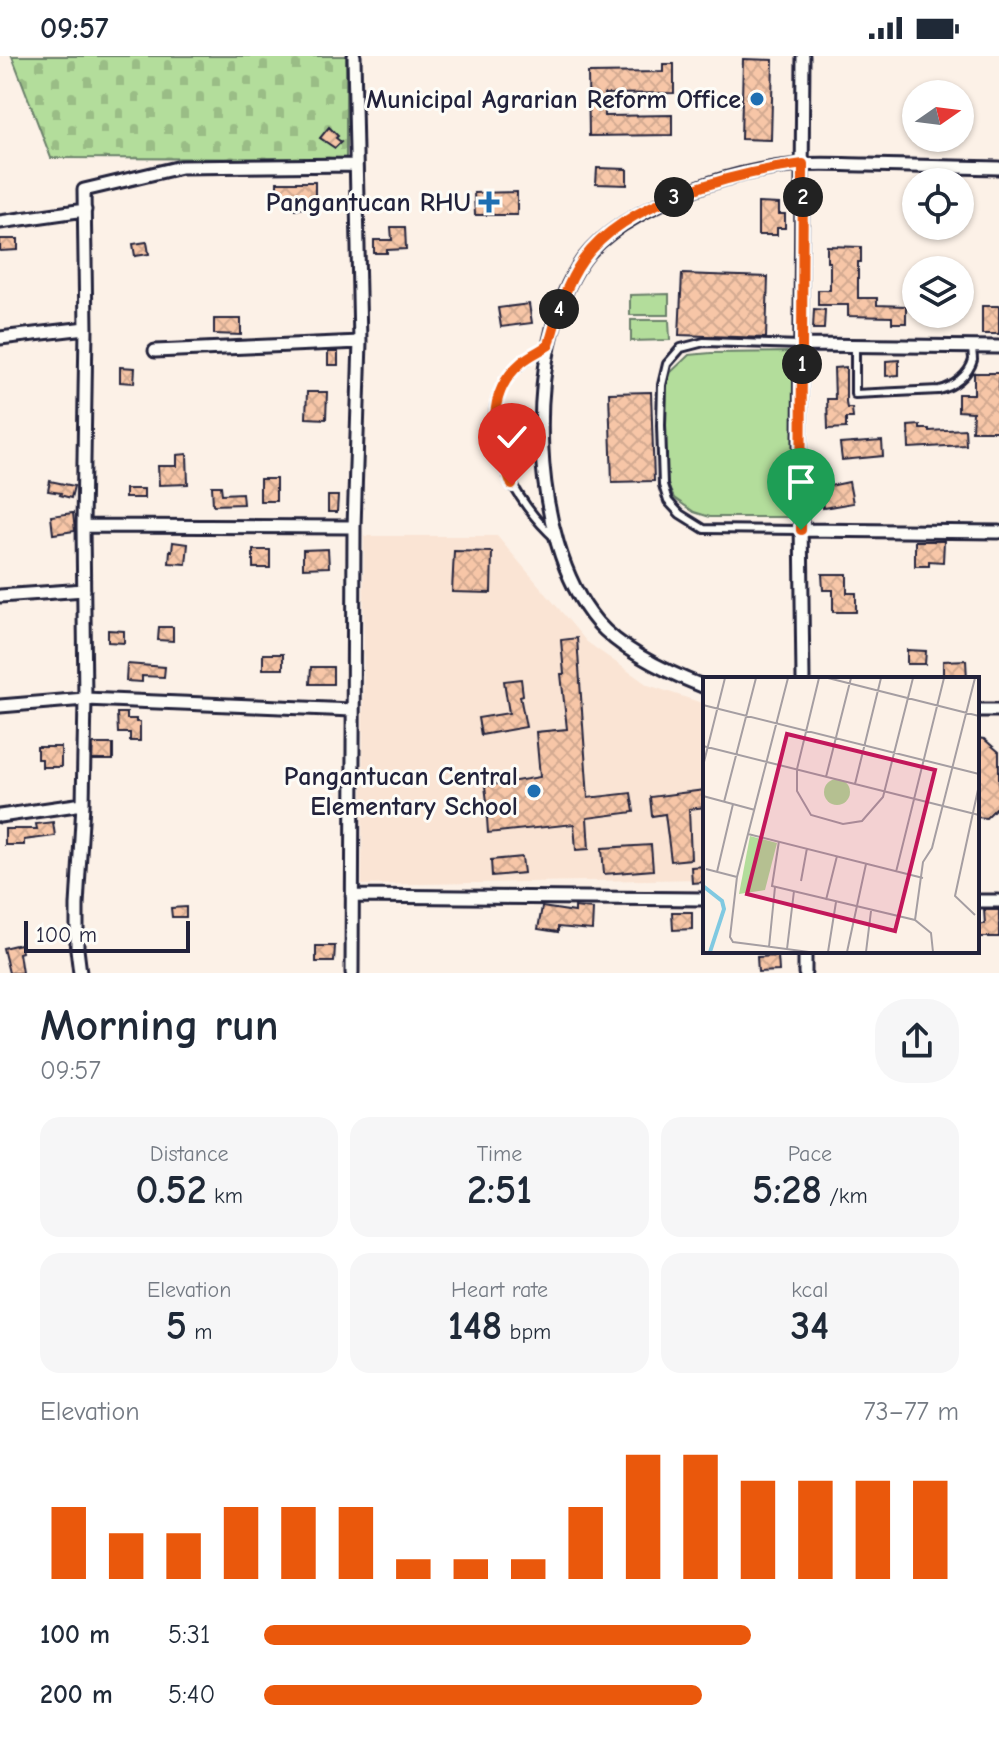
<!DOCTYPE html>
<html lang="en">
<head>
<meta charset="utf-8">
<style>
	body { margin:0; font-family:"Comic Neue",sans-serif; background:#f6f6f7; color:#1f2937; height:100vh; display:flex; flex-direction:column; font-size:30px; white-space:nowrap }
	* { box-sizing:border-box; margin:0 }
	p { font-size:26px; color:#747a83 }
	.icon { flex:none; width:44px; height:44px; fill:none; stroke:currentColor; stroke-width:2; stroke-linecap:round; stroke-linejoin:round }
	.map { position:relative; height:917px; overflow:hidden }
	.drawer { display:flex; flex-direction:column; background:#fff; flex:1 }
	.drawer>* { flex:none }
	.needle { width:52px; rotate:76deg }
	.fabs { position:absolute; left:902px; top:24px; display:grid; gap:16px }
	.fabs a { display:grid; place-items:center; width:72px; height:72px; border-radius:50%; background:#fff; box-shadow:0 2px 6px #0004; font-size:40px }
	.scale { position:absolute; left:24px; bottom:20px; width:166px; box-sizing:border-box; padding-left:8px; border:4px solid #22223b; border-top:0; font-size:22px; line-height:28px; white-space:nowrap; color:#22223b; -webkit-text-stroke:6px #fdfcf7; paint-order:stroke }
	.pin { position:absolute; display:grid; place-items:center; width:68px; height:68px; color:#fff; margin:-82px -34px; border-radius:50% 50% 50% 0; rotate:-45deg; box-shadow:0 0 8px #0007 }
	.pin .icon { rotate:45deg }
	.km { position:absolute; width:40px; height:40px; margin:-20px; border-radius:50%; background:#222; color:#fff; font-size:22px; line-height:40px; text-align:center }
	.round { display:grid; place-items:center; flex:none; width:84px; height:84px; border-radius:32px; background:#f6f6f7 }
	.head { display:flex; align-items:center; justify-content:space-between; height:136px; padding:0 40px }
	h1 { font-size:44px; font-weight:800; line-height:60px }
	.stats { display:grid; grid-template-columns:repeat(3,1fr); gap:12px; height:136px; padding:8px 40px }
	.stats div { display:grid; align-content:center; border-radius:20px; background:#f6f6f7; text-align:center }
	.stats b { font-size:40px; font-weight:800 }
	.stats small { font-size:22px; font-weight:400 }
	.stats p { font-size:22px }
	.chart { height:224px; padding:16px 40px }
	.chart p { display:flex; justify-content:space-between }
	.chart svg { width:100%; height:144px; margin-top:8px; stroke:#ea580c; stroke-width:6 }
	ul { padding:0 40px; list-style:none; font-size:26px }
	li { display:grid; grid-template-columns:128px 96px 1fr; align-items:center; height:60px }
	li i { height:20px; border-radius:10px; background:#ea580c }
	.status { display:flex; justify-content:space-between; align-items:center; height:56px; padding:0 40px; background:#fff; direction:ltr }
	.status svg { height:22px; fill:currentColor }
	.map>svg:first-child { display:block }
	.built { fill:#fae4d4 }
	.cemetery { fill:url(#cemetery-stones); stroke:#6a806b; stroke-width:2 }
	.park { fill:#b3dd9b; stroke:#6a806b; stroke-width:2 }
	.building { fill:url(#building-cross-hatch); stroke:#22223b; stroke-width:2 }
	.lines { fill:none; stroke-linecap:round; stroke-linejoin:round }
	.lane-casing { stroke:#22223b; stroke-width:12 }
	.street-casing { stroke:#22223b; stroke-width:17 }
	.lane { stroke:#fdfcf7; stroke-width:6 }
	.street { stroke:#fdfcf7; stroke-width:11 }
	.route-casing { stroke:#fff; stroke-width:16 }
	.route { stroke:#ea580c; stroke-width:10 }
	.poi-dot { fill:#1f6fb2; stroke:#fdfcf7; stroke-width:3 }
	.labels { text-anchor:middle; stroke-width:6; stroke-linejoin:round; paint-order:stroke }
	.poi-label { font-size:26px; font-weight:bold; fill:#22223b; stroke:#fdfcf7; text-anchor:end }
	.inset-river { fill:none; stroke:#80c9e1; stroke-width:4 }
	.inset-road { fill:none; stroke:#a59ea2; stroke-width:2 }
	.view { fill:#c2185b; fill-opacity:0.15; stroke:#c2185b; stroke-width:4 }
	.inset-edge { fill:none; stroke:#22223b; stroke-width:4 }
</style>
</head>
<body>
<div class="status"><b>09:57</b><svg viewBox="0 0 49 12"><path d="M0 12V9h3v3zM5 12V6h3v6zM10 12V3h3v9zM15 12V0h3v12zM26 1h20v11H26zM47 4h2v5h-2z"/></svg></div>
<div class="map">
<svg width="999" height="917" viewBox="0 0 999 917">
	<defs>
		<pattern id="cemetery-stones" width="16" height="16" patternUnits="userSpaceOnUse" patternTransform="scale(2)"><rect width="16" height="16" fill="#b3dd9b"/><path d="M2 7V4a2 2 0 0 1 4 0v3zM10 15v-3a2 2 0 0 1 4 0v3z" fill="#9abd86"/></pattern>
		<pattern id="building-cross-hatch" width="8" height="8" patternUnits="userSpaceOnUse" patternTransform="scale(2)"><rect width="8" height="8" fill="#f7c6a7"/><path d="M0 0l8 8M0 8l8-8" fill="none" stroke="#d3aa91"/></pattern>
	</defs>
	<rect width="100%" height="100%" fill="#fcf1e7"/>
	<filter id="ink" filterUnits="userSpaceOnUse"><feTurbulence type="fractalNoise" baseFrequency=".0125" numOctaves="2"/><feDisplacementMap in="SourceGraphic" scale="16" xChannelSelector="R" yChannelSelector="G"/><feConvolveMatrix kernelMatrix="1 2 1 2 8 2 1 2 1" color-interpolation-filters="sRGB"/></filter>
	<g filter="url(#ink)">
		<!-- built -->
		<path class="built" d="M364 480H497L587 586 648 629 705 648V823L362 829Z"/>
		<!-- cemetery -->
		<path class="cemetery" d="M12 0H346V103L51 102Z"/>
		<!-- park -->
		<path class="park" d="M669 238V259H630V239Z
			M631 264H669L670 284 631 285Z
			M795 296 793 461H710L694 456 674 442 667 428 663 339 671 316 689 299 711 297Z"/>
		<!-- building -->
		<path class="building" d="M743 3 773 4 771 84 741 83Z
			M663 8H674V37L604 38 605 60 672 59V79L589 80 588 17 663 16Z
			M329 71 338 80 336 82 341 86 335 92 320 82Z
			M597 112 627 113V129L596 128Z
			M277 126H315V142H303L304 152 295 153 294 142H277Z
			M517 136V159H475L474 137Z
			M758 147 779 148V158H785V172H777V179H758Z
			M391 171H405L406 193 387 194V197H374V184H392Z
			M0 183H18V194L0 195Z
			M147 186 149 198 135 200 133 188Z
			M827 190 861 191V206H858V242H877V249L906 250V267H892V261L848 260V249H818V234H830V206H827Z
			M682 218 768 221 766 282 679 279Z
			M529 248 532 267 501 271 498 252Z
			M982 250H999V278H982Z
			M814 253 825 254 824 273H813Z
			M214 263H241V279L214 278Z
			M328 296H338V309H328Z
			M899 304V319L886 320V305Z
			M120 311 135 312 134 327 120 326Z
			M846 311V347L847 352H852L853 362H846V372L828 373 827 343H835L834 312Z
			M974 317H999V375H972L973 356 958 355V338H974Z
			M307 336H327L326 363 306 362Z
			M651 336 654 425 612 426 609 337Z
			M920 369V373H929V375L965 373 966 389 909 392 908 370Z
			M882 385 883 400 842 404 840 388Z
			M187 398 188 428 159 429 158 410H177V399Z
			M260 423H276V445H260Z
			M50 425 74 430 71 442 60 439 61 437 48 435Z
			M849 426 853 447 823 452 820 432Z
			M212 430H221L222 438 242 437 243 448 213 449Z
			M125 433H144V442H125Z
			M328 440H338L337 456H328Z
			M73 457 75 475 53 478 51 460Z
			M915 485H944L943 506 929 505V510H915Z
			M173 486 188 488 186 508 169 507 170 494 172 495Z
			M328 493 329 511 303 512V494Z
			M253 494H270V512H253Z
			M454 495 492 496 491 537 452 536Z
			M822 518H847V537H856V556H833V534H823Z
			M159 571H173V585L158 584Z
			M108 574 124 575V587L108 586Z
			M577 582 588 742 631 737 634 756 587 762 589 793 576 794 574 768 488 777 487 762 489 761 485 730 540 721 536 676 567 673 561 618H564L561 584Z
			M907 594 926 595 925 608H907Z
			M263 598H283V613H263Z
			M966 604 967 623H943V605Z
			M127 608 165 611 164 621 142 620V626L126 625Z
			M311 611H333V628H310Z
			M521 623 523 639 520 640 526 671 481 679 478 662 509 657 504 625Z
			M117 657H127V663H136V666H140V685H130V677H118Z
			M977 682 984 683 999 696V749L986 762 977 761Z
			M93 688H113V704H92Z
			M37 691H61V711H42V703H37Z
			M705 734V751L689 753 691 803 671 805 665 758 652 760 650 741Z
			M53 766 55 780 24 784V789H5V773H37L36 768Z
			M651 789 653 814 604 818 602 792Z
			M522 801 524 817 492 820 491 804Z
			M705 810V826L692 827 691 811Z
			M186 851V861H172L171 852Z
			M542 851 575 856V851L593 853 592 874 558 871V876L538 873Z
			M984 854H999V881H977V869L985 868Z
			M672 856H692V873L673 874Z
			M20 888 22 896 19 897 22 917H9L3 892Z
			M316 890H335L334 906H316Z
			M778 900 779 915 758 916 757 901Z"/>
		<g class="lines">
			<defs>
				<path id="lane" d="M549 289C533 299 517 308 506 324 472 376 517 448 556 483
					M855 290V338L939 334C953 331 969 319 973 304 973 300 972 295 972 291
					M801 474 704 473 680 458 668 445 663 429 661 369 662 329 667 308 681 292 704 286 802 289"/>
				<path id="street" d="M0 166 85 154
					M0 282 86 272
					M802 289 999 291
					M155 295 360 286
					M83 470 354 471
					M801 474 999 476
					M0 540 84 534
					M803 623 800 385 803 0
					M705 631C669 617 623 596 597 566 529 486 522 290 583 204 594 189 608 178 623 168 676 135 738 114 799 109 821 107 844 109 866 109 910 110 955 111 999 112
					M0 650 85 643 352 654
					M977 654H999
					M0 760 83 748
					M352 840 705 843
					M977 845H999
					M80 917 77 893V849L83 748 85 643 83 470 86 272 84 134 181 111 356 109
					M352 917 354 471 360 286 354 0
					M805 917V895"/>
			</defs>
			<!-- lane casing -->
			<use href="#lane" class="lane-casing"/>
			<!-- street casing -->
			<use href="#street" class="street-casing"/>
			<!-- lane -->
			<use href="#lane" class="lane"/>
			<!-- street -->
			<use href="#street" class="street"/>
		</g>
	</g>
	<g class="lines" filter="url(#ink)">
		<defs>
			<path id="route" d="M512 429C495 386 481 341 522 306 530 299 540 295 549 289 557 260 565 229 583 204 625 145 734 117 803 108L801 474"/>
		</defs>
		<!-- route casing -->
		<use href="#route" class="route-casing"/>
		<!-- route -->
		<use href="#route" class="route"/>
	</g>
	<!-- markers -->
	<g class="poi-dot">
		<circle cx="757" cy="43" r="8"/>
		<path d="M485 134h8v8h8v8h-8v8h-8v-8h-8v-8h8z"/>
		<circle cx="534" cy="735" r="8"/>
	</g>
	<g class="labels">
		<!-- poi labels -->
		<g class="poi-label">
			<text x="741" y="52">Municipal Agrarian Reform Office</text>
			<text x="471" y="155">Pangantucan RHU</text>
			<text x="518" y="729">Pangantucan Central<tspan x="518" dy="30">Elementary School</tspan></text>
		</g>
	</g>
	<!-- overview -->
	<g transform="translate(703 621)">
		<rect width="276" height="276" fill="#fcf1e7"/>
		<path d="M47 159 74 166 62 213 36 217Z" fill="#b3dd9b"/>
		<path d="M121 115a13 13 0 1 1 26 0a13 13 0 1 1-26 0Z" fill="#b3dd9b"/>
		<path class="inset-river" d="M0 209 19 224 21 232 7 275"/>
		<path class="inset-road" d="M85 1 34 200 27 260 30 265 106 275M116 1 94 92V114L108 138 140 147 159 144 180 120 210 1M125 1 276 39M0 28 276 97M0 69 276 138M0 89 22 1M123 100 148 1M152 107 178 1M0 119 52 133M21 125 53 1M45 157 220 201M76 164 69 209 212 243 228 256 230 275M3 192 34 200M14 195 30 127M193 195 241 1M98 204 104 171M123 223 134 179M272 238 252 219 276 108M212 243 220 185 229 171 272 1M66 270 72 210M84 272 91 214M125 275 133 225M144 275 163 187M163 275 168 234"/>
		<path class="view" d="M84 57 232 93 192 254 44 217Z"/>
		<rect width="276" height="276" class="inset-edge"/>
	</g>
</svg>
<div class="fabs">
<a><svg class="needle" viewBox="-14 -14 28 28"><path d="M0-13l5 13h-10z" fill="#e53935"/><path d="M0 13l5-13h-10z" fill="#747a83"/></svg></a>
<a><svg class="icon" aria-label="locate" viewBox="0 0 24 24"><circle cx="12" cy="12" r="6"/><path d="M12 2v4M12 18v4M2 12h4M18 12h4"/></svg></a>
<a><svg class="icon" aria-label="layers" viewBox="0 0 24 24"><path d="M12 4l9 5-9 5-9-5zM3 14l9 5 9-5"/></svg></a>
</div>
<div class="scale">100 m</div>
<div class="pin" style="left:801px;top:474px;background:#1e9e55"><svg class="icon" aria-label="arrive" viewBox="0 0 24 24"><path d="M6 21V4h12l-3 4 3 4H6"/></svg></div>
<div class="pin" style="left:512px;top:429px;background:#d93025"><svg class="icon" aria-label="check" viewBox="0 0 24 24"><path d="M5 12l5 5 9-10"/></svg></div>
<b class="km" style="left:802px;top:308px">1</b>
<b class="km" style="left:803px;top:141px">2</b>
<b class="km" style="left:674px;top:141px">3</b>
<b class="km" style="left:559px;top:253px">4</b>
</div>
<section class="drawer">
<div class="head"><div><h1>Morning run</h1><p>09:57</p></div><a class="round"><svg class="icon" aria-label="share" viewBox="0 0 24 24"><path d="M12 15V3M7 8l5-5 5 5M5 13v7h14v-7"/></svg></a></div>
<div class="stats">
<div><p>Distance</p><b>0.52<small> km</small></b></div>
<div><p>Time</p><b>2:51</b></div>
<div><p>Pace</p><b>5:28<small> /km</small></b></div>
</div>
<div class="stats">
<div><p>Elevation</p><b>5<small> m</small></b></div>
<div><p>Heart rate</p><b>148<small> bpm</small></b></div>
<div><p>kcal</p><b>34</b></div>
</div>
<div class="chart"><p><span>Elevation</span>73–77 m</p>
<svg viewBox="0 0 160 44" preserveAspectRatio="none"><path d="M5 44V22M15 44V30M25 44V30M35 44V22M45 44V22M55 44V22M65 44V38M75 44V38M85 44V38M95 44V22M105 44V6M115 44V6M125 44V14M135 44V14M145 44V14M155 44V14"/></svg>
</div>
<ul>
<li><b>100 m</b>5:31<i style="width:70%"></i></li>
<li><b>200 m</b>5:40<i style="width:63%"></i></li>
</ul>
</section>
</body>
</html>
